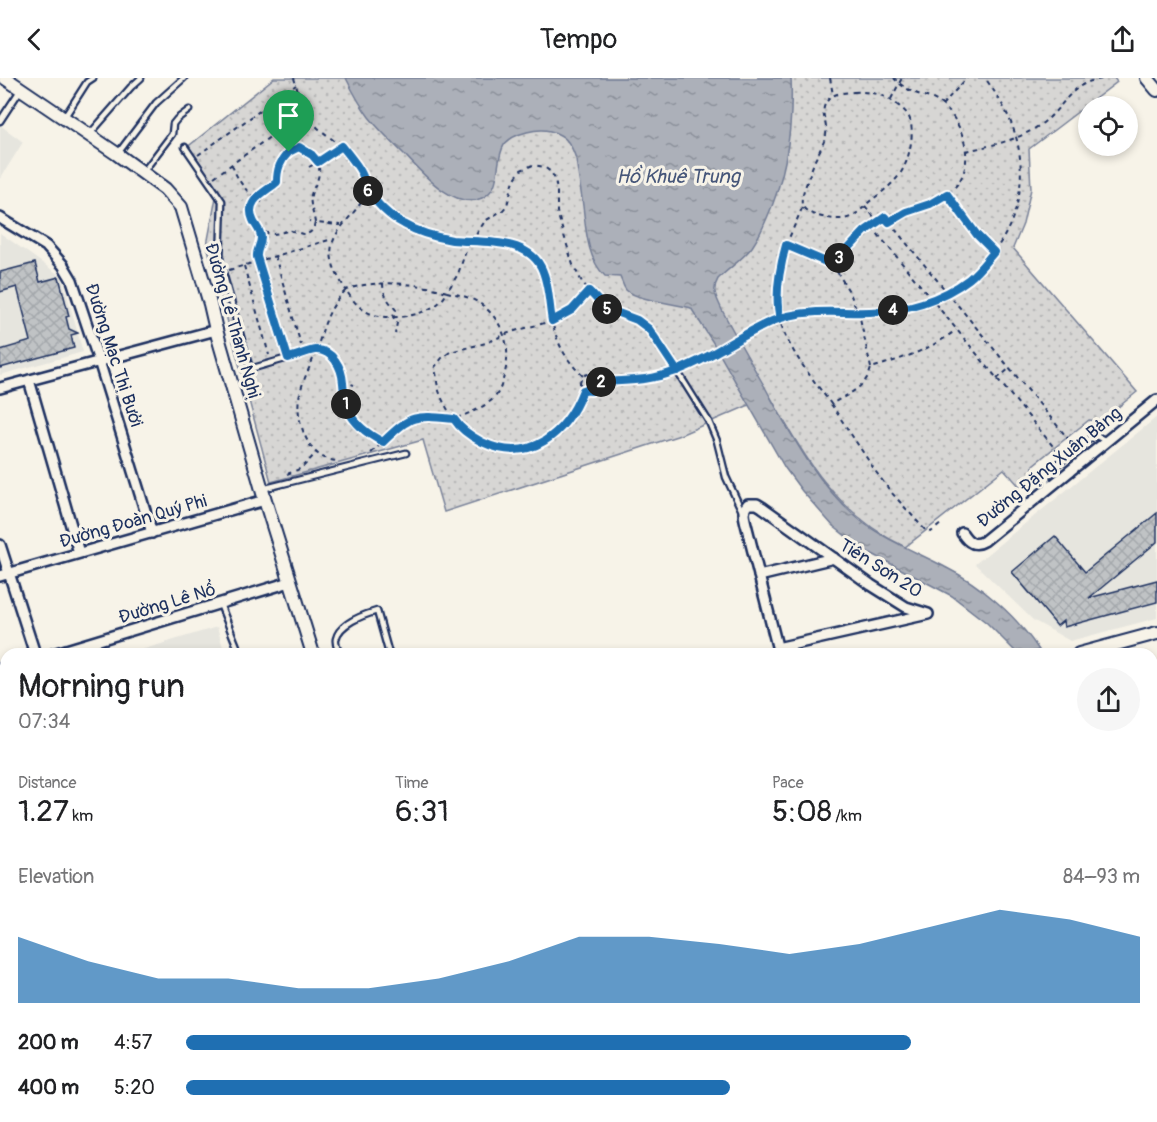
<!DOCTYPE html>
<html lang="en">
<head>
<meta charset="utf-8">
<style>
	body { margin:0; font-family:Pangolin,sans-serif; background:#f6f6f6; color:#202124; height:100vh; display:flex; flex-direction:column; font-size:22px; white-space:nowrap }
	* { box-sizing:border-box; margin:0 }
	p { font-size:20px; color:#757577 }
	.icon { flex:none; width:33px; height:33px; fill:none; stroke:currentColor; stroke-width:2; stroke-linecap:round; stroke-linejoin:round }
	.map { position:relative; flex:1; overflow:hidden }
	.panel { position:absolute; left:0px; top:570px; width:1158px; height:474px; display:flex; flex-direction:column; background:#fff; border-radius:18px 18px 0 0; box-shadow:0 3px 9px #0003 }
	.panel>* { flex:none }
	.controls { position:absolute; left:1078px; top:18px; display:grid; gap:12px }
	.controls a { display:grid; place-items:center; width:60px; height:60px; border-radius:50%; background:#fff; box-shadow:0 3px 9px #0003; font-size:30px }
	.pin { position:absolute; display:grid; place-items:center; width:51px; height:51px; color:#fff; margin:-62px -26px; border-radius:50% 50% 50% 0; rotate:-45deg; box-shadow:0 0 6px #0007 }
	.pin .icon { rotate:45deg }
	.km { position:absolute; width:30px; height:30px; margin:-15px; border-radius:50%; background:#222; color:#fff; font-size:16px; line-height:30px; text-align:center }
	.round { display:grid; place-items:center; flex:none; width:63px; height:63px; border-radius:32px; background:#f6f6f6 }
	.summary { display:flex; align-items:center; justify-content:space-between; height:102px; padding:0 18px }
	h1 { font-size:33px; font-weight:600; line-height:45px }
	.metrics { display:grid; grid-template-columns:repeat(3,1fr); gap:9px; height:102px; padding:6px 18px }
	.metrics div { display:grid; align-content:center }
	.metrics b { font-size:30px; font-weight:600 }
	.metrics small { font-size:16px; font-weight:400 }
	.metrics p { font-size:16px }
	.chart { height:168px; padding:12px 18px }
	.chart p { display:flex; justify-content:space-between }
	.chart svg { width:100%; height:108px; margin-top:6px; fill:#1f6fb2; opacity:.7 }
	ul { padding:0 18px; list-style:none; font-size:20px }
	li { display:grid; grid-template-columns:96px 72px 1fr; align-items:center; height:45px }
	li i { height:15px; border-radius:8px; background:#1f6fb2 }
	header { display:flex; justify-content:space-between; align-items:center; height:78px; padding:0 18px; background:#fff; font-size:27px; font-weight:600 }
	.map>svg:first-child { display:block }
	.built { fill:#e6e5de }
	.park { fill:url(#park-dots); stroke:#798299; stroke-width:1.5 }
	.water { fill:url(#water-ripples); stroke:#727c95; stroke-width:1.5 }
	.building { fill:url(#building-cross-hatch); stroke:#1b2f5e; stroke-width:1.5 }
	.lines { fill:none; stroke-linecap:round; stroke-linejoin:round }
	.lane-casing { stroke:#1b2f5e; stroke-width:9 }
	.street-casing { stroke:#1b2f5e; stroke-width:14 }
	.secondary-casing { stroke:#1b2f5e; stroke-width:16 }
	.primary-casing { stroke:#1b2f5e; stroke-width:18 }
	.path { stroke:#1b2f5e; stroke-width:2; stroke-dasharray:4.5 4.5; stroke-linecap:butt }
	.lane { stroke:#f7f3e8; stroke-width:4.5 }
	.street { stroke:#f7f3e8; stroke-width:9 }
	.secondary { stroke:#f7f3e8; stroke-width:12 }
	.primary { stroke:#f7f3e8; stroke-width:14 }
	.route-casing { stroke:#fff; stroke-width:12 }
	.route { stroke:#1f6fb2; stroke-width:8 }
	.labels { text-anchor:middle; stroke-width:6; stroke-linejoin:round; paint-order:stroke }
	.street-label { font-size:18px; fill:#1b2f5e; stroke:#f7f3e8 }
	.water-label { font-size:20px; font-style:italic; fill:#465679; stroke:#f7f3e8 }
</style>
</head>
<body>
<header><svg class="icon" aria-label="back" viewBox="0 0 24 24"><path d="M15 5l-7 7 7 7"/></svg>Tempo<svg class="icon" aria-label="share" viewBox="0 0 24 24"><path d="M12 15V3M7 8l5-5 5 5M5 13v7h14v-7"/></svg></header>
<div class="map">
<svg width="1157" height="1044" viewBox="0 0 1157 1044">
	<defs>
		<pattern id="park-dots" width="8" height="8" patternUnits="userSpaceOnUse" patternTransform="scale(1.5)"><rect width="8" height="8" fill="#d7d6d4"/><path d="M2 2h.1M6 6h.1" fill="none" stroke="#b8b8b8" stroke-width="1.8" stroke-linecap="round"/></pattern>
		<pattern id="water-ripples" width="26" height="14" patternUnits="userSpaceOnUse" patternTransform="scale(1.5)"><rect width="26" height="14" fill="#acb0b9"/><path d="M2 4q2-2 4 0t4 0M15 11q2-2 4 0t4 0" fill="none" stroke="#8b909a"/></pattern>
		<pattern id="building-cross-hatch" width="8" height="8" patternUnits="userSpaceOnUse" patternTransform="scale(1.5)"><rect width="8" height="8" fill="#c0c3c5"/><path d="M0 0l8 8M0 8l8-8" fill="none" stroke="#a4a8ac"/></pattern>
	</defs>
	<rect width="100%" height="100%" fill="#f7f3e8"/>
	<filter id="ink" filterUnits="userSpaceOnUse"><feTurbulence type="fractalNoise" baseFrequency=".0167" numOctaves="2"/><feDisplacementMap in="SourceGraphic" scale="12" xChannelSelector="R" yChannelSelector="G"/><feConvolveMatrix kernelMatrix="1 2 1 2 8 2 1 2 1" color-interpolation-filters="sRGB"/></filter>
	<g filter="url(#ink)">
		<!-- built -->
		<path class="built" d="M0 47 23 64 0 101Z
			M0 155 62 199 83 274 0 297Z
			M1157 339V540L1070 563 1033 542 975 486Z
			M217 549 225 576H128Z
			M6 892V1015L0 1016V894Z"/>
		<!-- park -->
		<path class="park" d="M274 0H1114L1117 4 1029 71 1031 111 1023 146 1013 170 1137 314 1101 343 1089 342 1033 387 1032 401 1021 410 1004 391 905 469C838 437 804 380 770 318L680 357 444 434 423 362 271 404 207 167 217 114 185 71Z"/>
		<!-- water -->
		<path class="water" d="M346 0H791C793 48 787 96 767 140 763 150 758 160 752 169 743 181 729 190 718 201 711 213 717 220 722 232 736 259 751 285 766 311 790 356 821 412 861 443 887 463 917 474 945 489 981 507 1017 538 1039 572L1024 576H1018L987 545 952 518 861 470 833 448 802 413 785 390 712 263 691 230C677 226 636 222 626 212 623 208 622 203 620 199L605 198C587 181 586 151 583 128 581 112 578 97 576 81 573 71 568 60 558 56 549 51 538 51 527 54 519 56 509 60 504 67 494 84 503 110 482 120 454 133 421 94 404 76 392 64 380 53 369 39 360 27 353 14 346 0Z"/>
		<!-- building -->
		<path class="building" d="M35 185 40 204 59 199 69 238 66 239 69 251 78 255 71 257 74 270 0 290V272L31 263 17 209 0 214V194Z
			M1157 435V464L1089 520 1157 502V524L1064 549 1063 543 1057 548 1012 494 1055 458 1085 494Z"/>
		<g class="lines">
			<defs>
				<path id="lane" d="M64 40 87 4 93 0
					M0 43 21 11
					M89 57 131 9 141 0
					M185 69 222 123 220 184 250 291 316 272
					M119 74 156 25 184 0
					M144 93 172 56 173 46 177 41 189 32
					M677 293 709 344 717 363 726 399 742 433
					M262 411 406 375
					M1048 411 1047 397 1049 393 1092 359 1096 358 1107 363
					M220 526 240 576
					M339 576C338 571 335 566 336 561 339 546 363 537 377 533L389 576
					M0 960 6 958
					M0 995 6 975"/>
				<path id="street" d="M0 140 46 168 63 187 72 202 99 283 152 455
					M29 302 79 475
					M0 310 216 252
					M962 455C968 464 974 469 984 463L1157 322
					M0 467 35 576
					M0 498 265 422
					M759 498 834 480
					M777 570 928 536 906 529 871 507 762 429 757 426H748C742 433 744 438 746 446L779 576
					M53 576 290 504
					M0 591 6 589
					M1152 616 1157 615
					M0 673 6 693
					M6 732 0 734 6 761
					M1152 854 1157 853
					M83 1038 85 1044
					M534 1038 535 1044
					M601 1038 602 1044
					M671 1038 672 1044
					M821 1038 823 1044
					M912 1038 914 1044
					M987 1038 989 1044
					M1064 1038 1065 1044
					M224 1044 245 1038
					M467 1044 488 1038
					M778 1044 798 1038"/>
				<path id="secondary" d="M5 0 117 76 165 111 181 129 210 226 216 252 265 422 313 576
					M1147 0 1157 12
					M1079 576 1157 555
					M0 882 6 880
					M1152 1024 1157 1042
					M442 1038 443 1044"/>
				<path id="primary" d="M1152 700 1157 699
					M1152 724 1157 722
					M0 1030 6 1028
					M29 1044 52 1038"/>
			</defs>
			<!-- lane casing -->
			<use href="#lane" class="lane-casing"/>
			<!-- street casing -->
			<use href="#street" class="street-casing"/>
			<!-- secondary casing -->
			<use href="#secondary" class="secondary-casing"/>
			<!-- primary casing -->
			<use href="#primary" class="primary-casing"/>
			<!-- path -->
			<path class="path" d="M294 0 300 21 309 40 318 50 341 68 361 94 369 113 392 138 413 151 426 156 453 162 472 163 467 170 458 196 447 214C459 217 472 219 482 227 505 245 512 271 504 298 502 305 500 313 495 319 484 330 468 336 454 341 447 331 441 321 438 309 436 302 438 298 434 290L442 280 450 274 486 265 511 254 552 243C557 266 566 282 583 298
				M830 0 833 17
				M854 14C873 13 886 17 900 29 904 32 907 35 909 39 915 52 910 77 904 89 897 104 882 114 869 124 860 133 852 142 838 141 828 141 804 137 802 126 801 121 803 116 804 112 808 102 811 92 815 82 819 74 824 65 826 57 828 44 818 33 828 22 834 14 845 15 854 14Z
				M891 21 902 0
				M942 27 967 0
				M289 46 296 57 299 69C313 77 324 84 317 103 315 108 312 112 311 117 309 126 314 136 315 145L341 147
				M966 73C993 67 1021 62 1044 44 1059 33 1067 15 1084 6 1091 2 1099 2 1106 0
				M198 77 296 7
				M232 87C237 101 244 111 256 121 262 114 270 110 277 104 277 84 281 78 299 69
				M309 89 318 84 341 68
				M214 99 306 33
				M947 116 977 157 994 174
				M262 124 256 121C250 134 250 146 264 154 268 155 269 156 273 156 280 156 286 152 292 153 297 153 301 157 306 156 312 155 314 150 315 145L309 144
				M865 128 878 144
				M889 144 1070 363
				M872 149 1057 373
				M258 150C263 164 255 167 257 179L286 273
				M786 167 803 128
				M275 178 301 267
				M833 187 858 160 885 139 889 144C894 140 899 137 905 134 912 131 920 131 927 128 954 117 971 97 965 67 962 52 954 37 942 27 936 21 929 20 921 17 911 14 901 8 894 0
				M244 188 269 277
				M229 192 332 161
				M383 205C383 218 389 223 396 232L393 239 397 245 395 256
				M589 213 572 232 552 243C549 228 548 212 544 196 535 165 499 165 472 163L485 143 503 132 507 127 514 102 521 92 533 87 544 89 551 94 555 101 557 113V134L573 187 582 204 603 228 637 242 649 251 673 286
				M319 264C325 243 330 228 346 212 351 220 357 228 365 233 387 246 437 238 447 214 421 205 372 201 346 212 312 160 344 154 369 113
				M322 274C349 279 339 314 349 333 356 347 369 357 383 364
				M313 281C308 293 301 307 299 320 296 337 304 365 318 376 324 381 332 383 339 383
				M683 290C698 283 712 275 727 267 745 257 764 245 784 239 800 235 817 233 833 233 847 233 860 235 874 234 888 233 901 230 914 227 982 209 1031 145 1019 73 1015 46 1001 22 985 0
				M871 290 860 240 850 215 833 187 786 167C781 187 775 212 778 232 782 266 812 299 831 326 847 317 867 309 871 290 902 281 930 272 956 252
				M580 305a9 9 0 1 1 18 0a9 9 0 1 1-18 0Z
				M997 301 1010 290
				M343 303 354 307
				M598 304C622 303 646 303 669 296
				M831 326 876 394 891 414 926 453 931 454 941 446
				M371 375C388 361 400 340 425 338 435 337 444 340 454 341 461 352 470 358 482 364 531 387 566 356 583 312
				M287 396 302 390 316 375"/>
			<!-- lane -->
			<use href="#lane" class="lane"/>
			<!-- street -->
			<use href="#street" class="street"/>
			<!-- secondary -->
			<use href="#secondary" class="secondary"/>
			<!-- primary -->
			<use href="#primary" class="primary"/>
		</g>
	</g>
	<g class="lines" filter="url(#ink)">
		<defs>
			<path id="route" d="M289 74C280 83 277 91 277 104 266 114 244 122 253 142 255 148 261 152 261 160 261 167 256 172 257 179L288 280C297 278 307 273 315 272 333 271 342 290 343 305 344 314 344 324 348 332 355 347 369 357 383 364 412 336 415 337 454 341 461 352 470 358 482 364 530 387 566 356 583 312L591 313 596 309 598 304C621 303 645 303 667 296 707 284 741 256 780 240 774 218 780 189 786 167L833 187 865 153 885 139 889 144 906 134 930 126 947 116 977 157 994 174C986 183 979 193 969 201 942 222 904 233 870 234 842 235 817 231 788 238 760 245 735 263 710 277 699 283 688 288 677 293L649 251 637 242 605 230 589 213 572 232 552 243C549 226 549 205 541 189 526 159 479 165 452 162 435 159 419 155 404 146 390 139 375 125 368 111 365 106 364 99 361 94 356 85 348 76 342 68L318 84 312 77 299 69 289 74"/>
		</defs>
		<!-- route casing -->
		<use href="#route" class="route-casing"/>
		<!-- route -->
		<use href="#route" class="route"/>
	</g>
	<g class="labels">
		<!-- street labels -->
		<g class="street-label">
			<text transform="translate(233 243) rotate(74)" y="6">Đường Lê Thanh Nghị</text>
			<text transform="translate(114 277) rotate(72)" y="6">Đường Mạc Thị Bưởi</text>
			<text transform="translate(1049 389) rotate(-39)" y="6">Đường Đặng Xuân Bảng</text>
			<text transform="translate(133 443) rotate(-16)" y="6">Đường Đoàn Quý Phi</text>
			<text transform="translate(881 490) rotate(32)" y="6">Tiên Sơn 20</text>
			<text transform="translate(167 525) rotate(-17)" y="6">Đường Lê Nổ</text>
		</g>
		<!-- water labels -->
		<g class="water-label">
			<text x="678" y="105">Hồ Khuê Trung</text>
		</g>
	</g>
</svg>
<div class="controls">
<a><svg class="icon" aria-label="locate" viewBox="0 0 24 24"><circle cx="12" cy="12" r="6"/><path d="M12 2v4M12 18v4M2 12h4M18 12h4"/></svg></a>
</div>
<div class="pin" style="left:289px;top:74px;background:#1e9e55"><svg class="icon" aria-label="arrive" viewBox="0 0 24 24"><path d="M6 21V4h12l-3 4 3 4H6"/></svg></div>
<b class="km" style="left:346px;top:326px">1</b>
<b class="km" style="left:601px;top:304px">2</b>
<b class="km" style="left:839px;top:180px">3</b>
<b class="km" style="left:893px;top:232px">4</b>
<b class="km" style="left:607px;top:231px">5</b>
<b class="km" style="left:368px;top:113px">6</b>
<section class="panel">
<div class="summary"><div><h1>Morning run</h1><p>07:34</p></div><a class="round"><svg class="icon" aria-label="share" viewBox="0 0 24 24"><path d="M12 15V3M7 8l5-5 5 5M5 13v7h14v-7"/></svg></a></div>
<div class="metrics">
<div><p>Distance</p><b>1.27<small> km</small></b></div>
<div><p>Time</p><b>6:31</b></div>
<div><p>Pace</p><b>5:08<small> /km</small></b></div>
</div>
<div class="chart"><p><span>Elevation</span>84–93 m</p>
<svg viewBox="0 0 160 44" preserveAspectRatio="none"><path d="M0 44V17L10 27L20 34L30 34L40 38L50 38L60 34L70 27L80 17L90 17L100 20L110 24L120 20L130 13L140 6L150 10L160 17V44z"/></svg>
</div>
<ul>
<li><b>200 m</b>4:57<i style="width:76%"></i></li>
<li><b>400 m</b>5:20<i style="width:57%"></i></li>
</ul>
</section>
</div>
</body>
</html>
